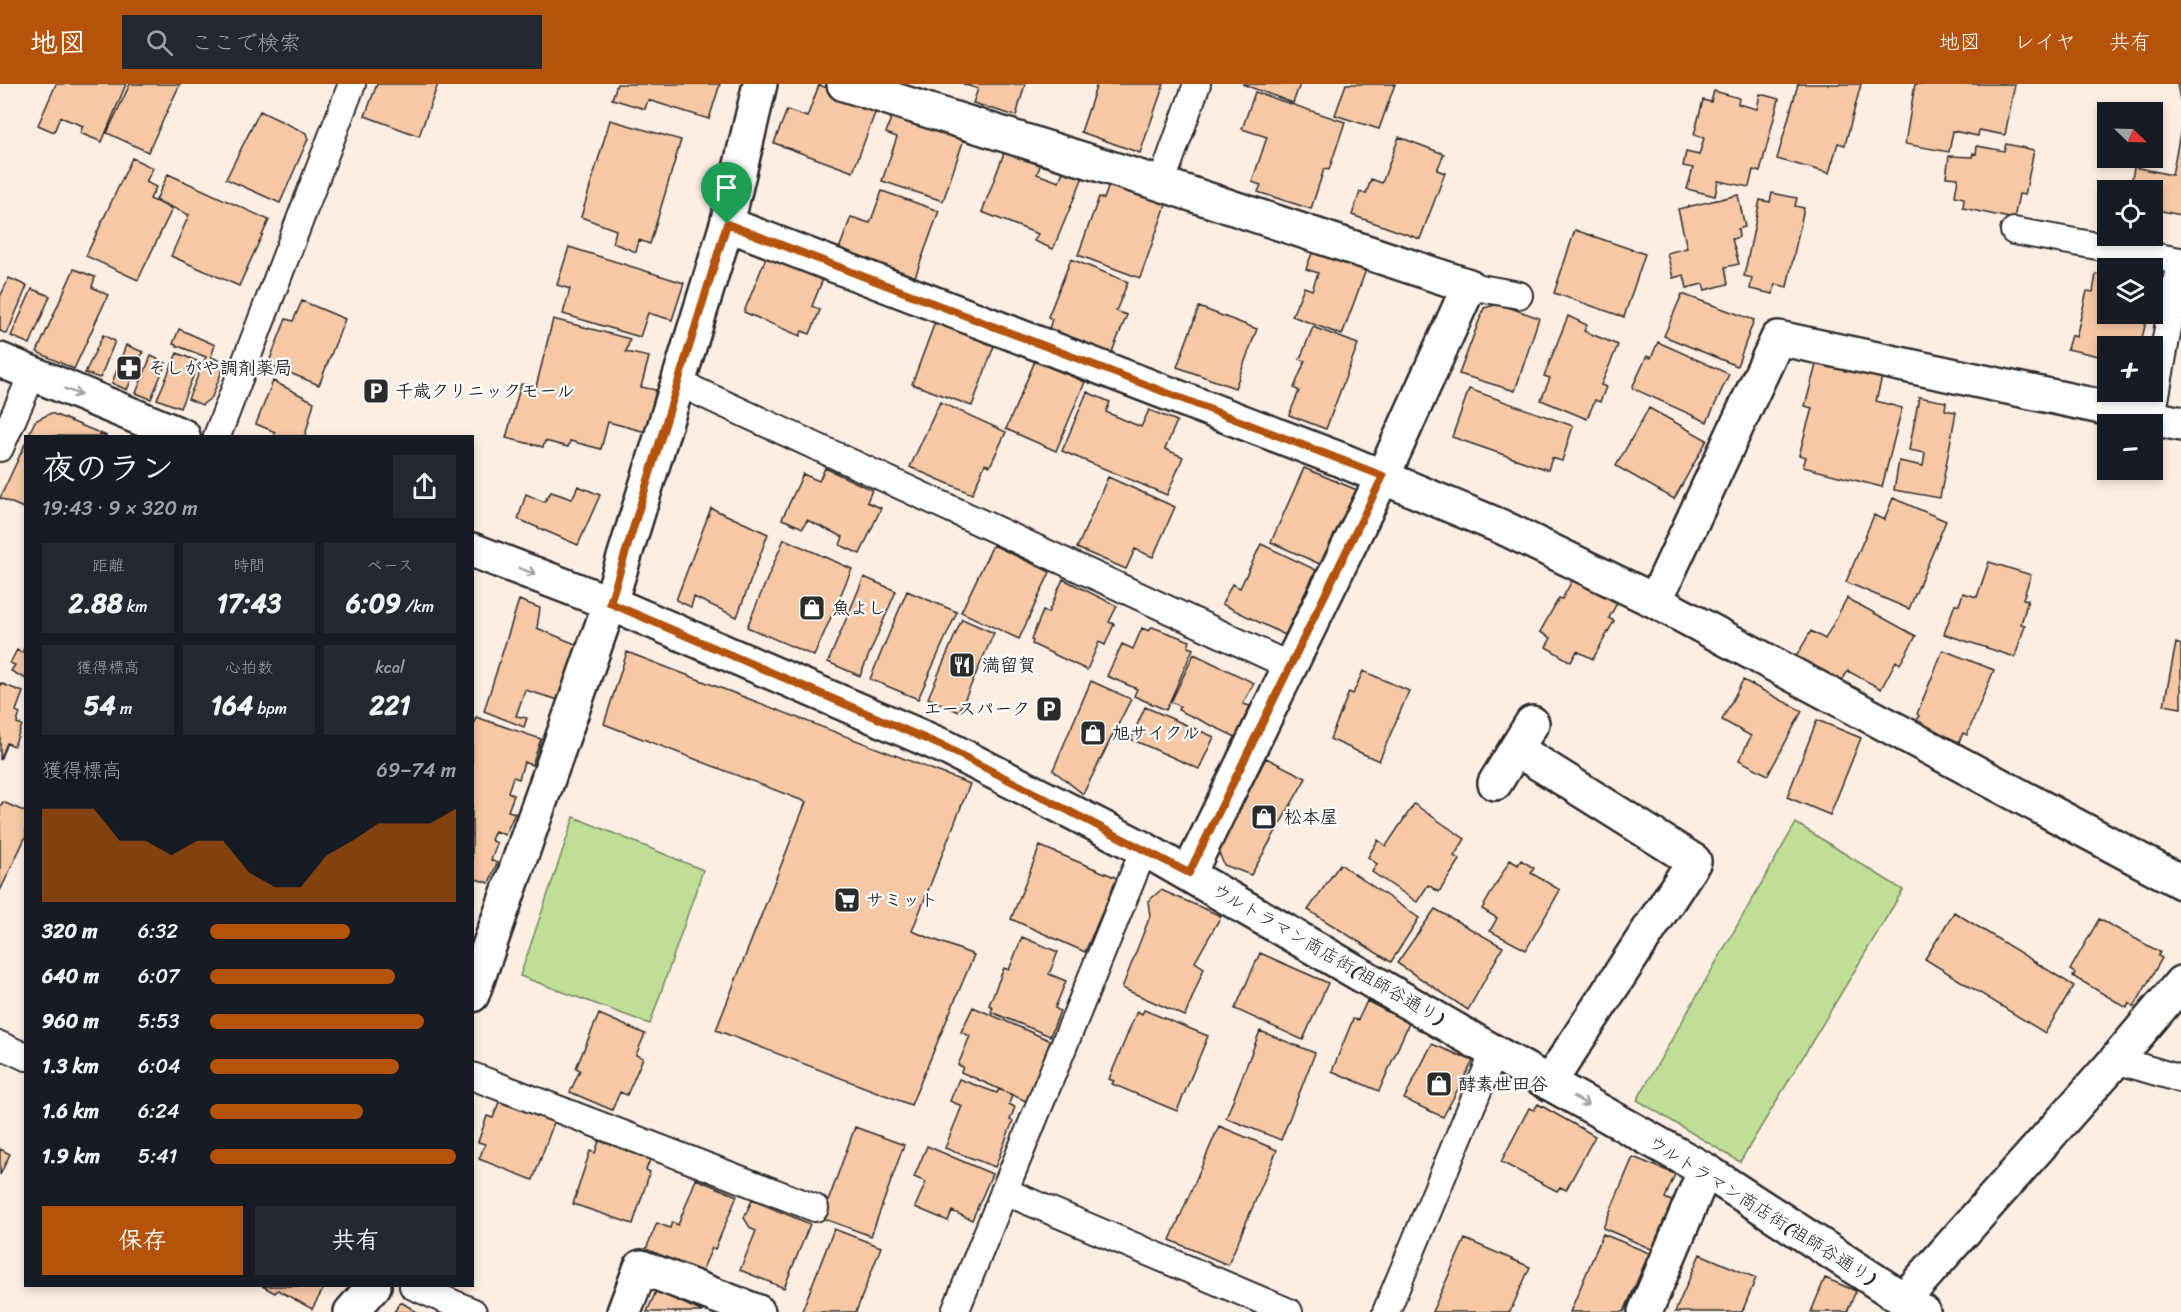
<!DOCTYPE html>
<html lang="ja">
<head>
<meta charset="utf-8">
<style>
	body { margin:0; font-family:Sriracha,"Klee One",sans-serif; background:#242831; color:#f1f3f6; height:100vh; display:flex; flex-direction:column; font-size:22px; white-space:nowrap }
	* { box-sizing:border-box; margin:0 }
	p { font-size:20px; color:#9ea1a6 }
	.icon { flex:none; width:33px; height:33px; fill:none; stroke:currentColor; stroke-width:2; stroke-linecap:round; stroke-linejoin:round }
	.map { position:relative; flex:1; overflow:hidden }
	.details { position:absolute; left:24px; top:351px; width:450px; height:852px; display:flex; flex-direction:column; background:#171b24; border-radius:0px; box-shadow:0 3px 9px #0003 }
	.details>* { flex:none }
	.needle { width:39px; rotate:113deg }
	.tools { position:absolute; left:2097px; top:18px; display:grid; gap:12px }
	.tools a { display:grid; place-items:center; width:66px; height:66px; border-radius:0px; background:#171b24; box-shadow:0 3px 9px #0003; font-size:30px }
	.pin { position:absolute; display:grid; place-items:center; width:51px; height:51px; color:#fff; margin:-62px -26px; border-radius:50% 50% 50% 0; rotate:-45deg; box-shadow:0 0 6px #0007 }
	.pin .icon { rotate:45deg }
	.round { display:grid; place-items:center; flex:none; width:63px; height:63px; border-radius:0px; background:#242831 }
	.overview { display:flex; align-items:center; justify-content:space-between; height:102px; padding:0 18px }
	h1 { font-size:33px; font-weight:700; line-height:45px }
	.stats { display:grid; grid-template-columns:repeat(3,1fr); gap:9px; height:102px; padding:6px 18px }
	.stats div { display:grid; align-content:center; border-radius:0px; background:#242831; text-align:center }
	.stats b { font-size:26px; font-weight:700 }
	.stats small { font-size:16px; font-weight:400 }
	.stats p { font-size:16px }
	.chart { height:168px; padding:12px 18px }
	.chart p { display:flex; justify-content:space-between }
	.chart svg { width:100%; height:108px; margin-top:6px; fill:#b45309; opacity:.7 }
	.primary-button { display:flex; gap:12px; margin-top:auto; padding:12px 18px }
	.primary-button a { flex:1; height:69px; border-radius:0px; background:#b45309; color:#fff; font-size:24px; font-weight:700; line-height:69px; text-align:center }
	.primary-button a+a { background:#242831; color:#f1f3f6 }
	ul { padding:0 18px; list-style:none; font-size:20px }
	li { display:grid; grid-template-columns:96px 72px 1fr; align-items:center; height:45px }
	li i { height:15px; border-radius:8px; background:#b45309 }
	header { display:flex; align-items:center; gap:36px; box-sizing:border-box; height:84px; padding:0 30px; background:#b45309; color:#fff }
	header strong { font-size:28px }
	nav { display:flex; gap:33px; margin-inline-start:auto; font-size:21px }
	.search { width:420px; height:54px; background:#242831; display:flex; align-items:center; gap:15px; box-sizing:border-box; padding:0 21px; border-radius:0px; color:#9ea1a6; font-size:22px }
	.map>svg:first-child { display:block }
	.green { fill:#bfdf97; stroke:#758561; stroke-width:1.5 }
	.building { fill:#f7c8a6; stroke:#2b2b2b; stroke-width:1.5 }
	.lines { fill:none; stroke-linecap:round; stroke-linejoin:round }
	.service-casing { stroke:#2b2b2b; stroke-width:30 }
	.minor-casing { stroke:#2b2b2b; stroke-width:38 }
	.service { stroke:#fff; stroke-width:26 }
	.minor { stroke:#fff; stroke-width:33 }
	.oneway { stroke:#a0a0a0 }
	.route-casing { stroke:#fff; stroke-width:12 }
	.route { stroke:#b45309; stroke-width:8 }
	.labels { text-anchor:middle; stroke-width:4.5; stroke-linejoin:round; paint-order:stroke }
	.poi-label { font-size:18px; font-weight:bold; fill:#2b2b2b; stroke:#fff; text-anchor:start }
	.street-label { font-size:18px; fill:#2b2b2b; stroke:#fff }
</style>
</head>
<body>
<header>
<strong>地図</strong>
<div class="search"><svg class="icon" aria-label="search" viewBox="0 0 24 24"><circle cx="10" cy="10" r="6"/><path d="M15 15l6 6"/></svg>ここで検索</div>
<nav><a>地図</a><a>レイヤ</a><a>共有</a></nav>
</header>
<div class="map">
<svg width="2181" height="1228" viewBox="0 0 2181 1228">
	<rect width="100%" height="100%" fill="#fdeee4"/>
	<filter id="ink" filterUnits="userSpaceOnUse"><feTurbulence type="fractalNoise" baseFrequency=".0167" numOctaves="2"/><feDisplacementMap in="SourceGraphic" scale="12" xChannelSelector="R" yChannelSelector="G"/><feConvolveMatrix kernelMatrix="1 2 1 2 8 2 1 2 1" color-interpolation-filters="sRGB"/></filter>
	<g filter="url(#ink)">
		<!-- green -->
		<path class="green" d="M574 733 703 786 650 940 520 892Z
			M1796 739 1903 806 1740 1078 1637 1016Z"/>
		<!-- building -->
		<path class="building" d="M56 0H126L102 58 80 49 83 42 60 33 54 48 38 41Z
			M130 0H180L148 68 107 49Z
			M377 0H438L419 52 365 32Z
			M617 0H720L709 35 648 16 645 25 612 15Z
			M963 0H1025L1016 32 973 19 978 5Z
			M1097 0H1164L1140 69 1081 48Z
			M1242 0H1300L1293 19Z
			M1346 0H1395L1379 45 1335 31Z
			M1798 0H1861L1845 61 1838 59 1829 89 1777 75Z
			M1915 0H2015L2005 51 1979 46 1978 52 1953 47 1949 68 1905 60Z
			M2177 0H2181V16H2180Z
			M819 1 878 21 853 88 774 59 787 26 807 33Z
			M1714 7 1739 14 1738 20 1757 25 1760 10 1779 15 1760 88 1753 86 1749 103 1718 97 1715 112 1687 105 1693 84 1683 82 1686 68 1699 71 1704 54 1694 51 1703 16 1711 18Z
			M1255 8 1345 38 1329 86 1324 85 1311 125 1258 108 1261 101 1252 98 1267 53 1242 45Z
			M260 27 306 49 308 55 280 119 226 95Z
			M892 31 964 55 943 117 882 97 897 53 886 49Z
			M610 36 681 56 650 160 639 156 636 168 613 159 616 146 581 133Z
			M2181 44V131L2152 125V106H2130L2134 83 2172 91Z
			M1399 53 1444 70 1437 86 1445 89 1420 155 1352 131 1360 108 1366 110 1371 95 1382 99Z
			M2006 60 2034 66 2025 111 2019 110 2014 135 1963 124 1964 114 1955 112 1958 94 1946 93 1949 72 1972 73 1973 69 1976 70 1977 62 2004 67Z
			M1007 61 1043 74 1037 90 1059 98 1066 80 1085 88 1053 165 1034 157 1038 150 982 128Z
			M132 74 153 84 146 98 156 103 150 115 172 125 138 196 86 172Z
			M168 90 269 136 239 202 171 172 189 131 156 116Z
			M1110 98 1159 110 1157 117 1166 121 1140 194 1078 171 1099 113 1104 115Z
			M882 107 939 127 915 193 839 165 851 133 870 139Z
			M1772 109 1797 114 1795 122 1804 124 1787 203 1775 200 1773 210 1750 205 1752 194 1744 192 1760 116 1770 118Z
			M1738 111 1745 143 1738 145 1739 153 1732 155 1739 180 1725 183 1728 200 1705 206 1703 200 1687 204 1684 191 1673 194 1667 169 1687 164 1678 125Z
			M1575 146 1645 170 1624 233 1554 209Z
			M569 163 684 199 672 236 648 229 640 253 563 230 570 205 557 201Z
			M1314 164 1367 183 1342 251 1292 232 1304 203 1312 206 1318 189 1306 185Z
			M767 171 823 195 812 222 820 226 810 250 802 247 800 252 744 228Z
			M1071 175 1128 198 1116 227 1127 231 1111 270 1049 245 1052 235 1048 233Z
			M74 185 95 193 92 203 108 211 74 285 37 268Z
			M2096 190 2108 192V230H2148L2140 262H2108V274L2067 265 2071 251 2076 253 2087 207 2093 208Z
			M9 194 27 202 7 250 0 247V213Z
			M32 205 50 212 30 260 11 252Z
			M1682 210 1754 236 1737 282 1664 252Z
			M302 217 345 235 319 301 268 280 286 235 293 237Z
			M1499 220 1539 234 1515 307 1459 290 1484 224Z
			M1199 223 1257 245 1235 304 1177 283Z
			M1568 232 1587 241 1584 247 1618 261 1601 301 1606 303 1600 318 1595 316 1587 335 1541 316 1550 294 1544 292Z
			M553 235 630 255 626 268 649 273 641 303 656 306 646 348 608 338 601 365 570 357 568 363 545 357 543 363 506 354 521 300 536 303Z
			M935 238 994 262 972 322 912 300Z
			M1313 243 1358 260 1326 345 1289 331 1299 307 1294 304 1305 277 1300 275Z
			M179 245 215 261 211 273 225 279 212 313 202 321 188 315 206 273 173 260Z
			M103 251 115 257 100 294 85 289Z
			M1658 258 1729 290 1707 338 1632 304 1647 272 1651 274Z
			M126 261 143 268 127 306 112 299Z
			M177 269 199 278 180 324 157 315Z
			M151 272 166 279 151 315 136 309Z
			M1035 277 1085 298 1056 367 1006 345Z
			M1817 277 1882 293 1876 317 1902 324 1882 403 1803 383 1806 373 1799 371 1812 324 1805 322Z
			M273 297 314 318 305 352H273L275 348 256 340Z
			M1469 305 1573 342 1562 377 1552 374 1548 386 1452 353Z
			M1087 308 1110 318 1106 328 1141 343 1149 326 1177 337 1165 365 1183 373 1167 411 1062 367Z
			M1919 313 1946 318 1945 326 1956 328 1940 414 1894 406 1899 377 1923 382 1925 369 1909 366Z
			M940 318 1006 348 990 382 985 380 972 410 910 383Z
			M1649 324 1707 356 1674 415 1616 382Z
			M51 329 107 352H28L35 337Z
			M26 358V425L0 414Z
			M825 384 872 406 867 418 881 424 860 470 840 461 843 453 807 436 803 444 782 435 803 390 819 397Z
			M1304 384 1357 406 1324 482 1271 458Z
			M1108 393 1175 423 1153 473 1135 465 1126 485 1077 464Z
			M578 402 600 411 578 461 518 435 526 410 544 418 551 408 572 415Z
			M1893 414 1946 437 1909 525 1846 498 1874 431 1884 436Z
			M711 424 768 450 737 533 694 513 691 523 676 516Z
			M784 455 852 485 814 572 747 543Z
			M1261 460 1316 486 1285 551 1222 520 1232 500 1240 504Z
			M993 461 1050 488 1019 555 961 528Z
			M1989 478 2031 491 2023 515 2028 516 2021 540 2025 541 2015 573 1944 550 1955 520 1959 521 1963 509 1977 513Z
			M864 493 896 507 860 592 828 578Z
			M1063 495 1117 522 1109 538 1114 540 1105 561 1099 558 1087 586 1032 560 1033 557 1031 556 1043 527 1048 529Z
			M1573 495 1617 519 1609 534 1614 537 1593 575 1577 567 1571 578 1546 563 1551 554 1540 548 1559 514 1562 515Z
			M907 507 957 528 918 615 870 595Z
			M1847 514 1916 552 1900 580 1896 577 1881 605 1848 587 1841 598 1796 573 1811 547 1825 555Z
			M519 516 540 524 537 544 580 562 562 617 525 606 516 632 527 634 524 643 484 627Z
			M962 535 994 549 959 628 928 614Z
			M1152 543 1190 557 1188 563 1193 565 1166 626 1134 612 1137 605 1107 592 1122 560 1133 565 1142 544 1149 547Z
			M2176 559 2181 561V624L2164 621Z
			M24 564 26 565V595L11 587 15 581 10 579 17 566 22 569Z
			M1943 566 1994 586 1967 651 1963 649 1959 658 1916 639 1919 632 1917 630Z
			M627 568 970 700 912 847 974 871 911 1021 716 946 806 718 604 640Z
			M1194 570 1254 599 1243 620 1250 622 1239 646 1241 647 1238 654 1178 626 1180 622 1171 618Z
			M1363 587 1409 607 1379 677 1330 655 1349 608 1353 610Z
			M1743 596 1802 627 1768 691 1739 676 1751 652 1722 636Z
			M1091 597 1131 615 1083 710 1053 686Z
			M0 599 23 608 16 627 20 629 17 639 22 641 14 662 7 659 0 676Z
			M1145 623 1214 653 1199 685 1131 655Z
			M476 633 541 655 532 681 524 678 519 695 513 693 508 708 514 711 508 727 515 729 505 751 495 747 491 756 497 759 491 776 497 779 489 799 472 794V644Z
			M1817 636 1861 654 1830 731 1787 713Z
			M1266 674 1306 694 1251 791 1224 781 1218 766Z
			M3 718 26 728V752L0 807V722Z
			M1414 720 1465 755 1454 772 1460 776 1439 808 1428 801 1417 818 1372 788 1377 780 1368 773 1378 756 1386 762Z
			M1040 762 1117 794 1085 868 1011 835Z
			M1510 776 1518 781 1521 776 1534 784 1531 789 1560 806 1526 866 1490 847 1497 834 1482 825Z
			M1340 780 1419 834 1391 878 1308 826Z
			M1161 806 1221 832 1195 878 1204 884 1185 932 1122 904 1150 832 1148 817Z
			M1435 825 1503 863 1468 926 1397 879Z
			M1954 828 2074 902 2045 949 1925 875Z
			M2099 835 2160 868 2158 872 2162 874 2134 923 2129 919 2127 924 2073 892 2075 889 2070 886Z
			M1022 853 1058 868 1049 890 1066 897 1055 924 1060 927 1050 952 991 928 993 923 989 921 1004 884 1009 886Z
			M1260 869 1328 899 1303 956 1235 925Z
			M1367 917 1409 939 1379 1007 1332 987 1353 935 1358 936Z
			M973 923 1051 957 1026 1017 961 988 963 983 958 981 970 952 961 948Z
			M1144 926 1208 952 1177 1027 1112 1000 1114 997 1109 995 1137 927 1142 930Z
			M599 930 645 950 636 971 643 974 627 1011 620 1008 612 1026 570 1008 580 986 576 984Z
			M1260 947 1315 969 1281 1056 1226 1034Z
			M1432 960 1473 977 1443 1033 1404 1015Z
			M959 995 997 1009 999 1005 1012 1011 1009 1020 1015 1023 1010 1036 1013 1037 995 1083 945 1064 962 1022 950 1017Z
			M499 1018 554 1038 533 1096 479 1075 485 1060 478 1058 487 1032 493 1034Z
			M1538 1020 1595 1052 1566 1106 1560 1103 1557 1107 1501 1078 1529 1024 1534 1026Z
			M1219 1042 1277 1066 1228 1181 1170 1156Z
			M855 1043 904 1061 871 1152 822 1134Z
			M599 1057 651 1073 646 1086 650 1088 633 1140 573 1120 590 1067 595 1069Z
			M927 1062 992 1090 972 1136 952 1127 948 1137 915 1123 926 1098 914 1093Z
			M0 1065 10 1070 0 1091Z
			M1633 1073 1675 1090 1665 1114 1676 1119 1656 1167 1603 1144Z
			M696 1095 737 1112 715 1165 712 1164 701 1189 646 1165 657 1139 670 1144 672 1138 678 1141Z
			M752 1116 810 1140 784 1204 740 1186 756 1147 751 1145 744 1134Z
			M834 1145 881 1163 856 1228H805L802 1227Z
			M1603 1150 1649 1169 1624 1228H1570Z
			M1465 1155 1530 1183 1510 1228H1432Z
			M1700 1170 1756 1194 1742 1228H1675Z
			M1825 1194 1856 1207 1847 1228H1811Z
			M262 1202H325L312 1225 278 1206 275 1209Z
			M656 1207 703 1228H647Z
			M401 1218 417 1228H394Z"/>
		<g class="lines">
			<defs>
				<path id="service" d="M1161 100 1197 0
					M2014 147 2180 177 2152 333
					M1469 202 1519 211
					M679 299 1290 582
					M217 352 352 0
					M0 364 32 291
					M0 961 26 973
					M2116 976 2181 995
					M472 992 815 1124
					M1004 1107 1289 1228
					M413 1202 473 1228
					M955 1228 1144 765
					M1386 1228 1494 968"/>
				<path id="minor" d="M844 0 1161 100 1469 202 1383 392 1189 789
					M727 140 1344 377 1502 443 1655 517 2181 798
					M0 276 183 352
					M472 466 610 519 947 664 1144 765 1494 968 1705 1086 1923 1228
					M1655 517 1778 254 2181 340
					M1516 665 1694 777 1549 999
					M1495 699 1532 639
					M472 911 610 519 727 140 760 0
					M1904 1215 2116 976 2181 899
					M351 1228 374 1202
					M624 1228 641 1183 758 1228
					M1645 1228 1705 1086"/>
			</defs>
			<!-- service casing -->
			<use href="#service" class="service-casing"/>
			<!-- minor casing -->
			<use href="#minor" class="minor-casing"/>
			<!-- service -->
			<use href="#service" class="service"/>
			<!-- minor -->
			<use href="#minor" class="minor"/>
		</g>
		<!-- one-way arrows -->
		<defs><path id="oneway-shaft" d="M-6 0H5M1.5-3L5.5 0L1.5 3" fill="none" stroke-width="1.6" stroke-linecap="round" stroke-linejoin="round" transform="scale(1.5)"/></defs>
		<g class="oneway">
			<use href="#oneway-shaft" transform="translate(73 308) rotate(22)"/>
			<use href="#oneway-shaft" transform="translate(527 487) rotate(21)"/>
			<use href="#oneway-shaft" transform="translate(1581 1017) rotate(29)"/>
		</g>
	</g>
	<g class="lines" filter="url(#ink)">
		<defs>
			<path id="route" d="M727 140 1383 392 1189 789 947 664 610 519Z"/>
		</defs>
		<!-- route casing -->
		<use href="#route" class="route-casing"/>
		<!-- route -->
		<use href="#route" class="route"/>
	</g>
	<!-- icons -->
	<defs>
		<symbol id="pharmacy-square" viewBox="-11 -11 22 22"><rect x="-9" y="-9" width="18" height="18" rx="4" fill="#2b2b2b" stroke="#fff"/><path d="M-2-6h4v4h4v4h-4v4h-4v-4h-4v-4h4Z" fill="#fff"/></symbol>
		<symbol id="parking-square" viewBox="-11 -11 22 22"><rect x="-9" y="-9" width="18" height="18" rx="4" fill="#2b2b2b" stroke="#fff"/><path d="M-3.5-5.5H1a3.5 3.5 0 0 1 0 7H-1V5.5H-3.5ZM-1-3.4V-.6H.8a1.4 1.4 0 0 0 0-2.8Z" fill="#fff"/></symbol>
		<symbol id="shop-square" viewBox="-11 -11 22 22"><rect x="-9" y="-9" width="18" height="18" rx="4" fill="#2b2b2b" stroke="#fff"/><path d="M-5-2.5h2.3a2.7 3.5 0 0 1 5.4 0H5L5.5 6h-11ZM-1.5-2.5h3a1.5 2.3 0 0 0-3 0Z" fill="#fff"/></symbol>
		<symbol id="restaurant-square" viewBox="-11 -11 22 22"><rect x="-9" y="-9" width="18" height="18" rx="4" fill="#2b2b2b" stroke="#fff"/><path d="M-5-6h1v4h1v-4h1v4h1v-4h1v5L-1.5 .5V6h-2V.5L-5-1ZM5-6V6H3V1.5H1.5Q1.5-4 5-6Z" fill="#fff"/></symbol>
		<symbol id="supermarket-square" viewBox="-11 -11 22 22"><rect x="-9" y="-9" width="18" height="18" rx="4" fill="#2b2b2b" stroke="#fff"/><path d="M-6-5.5h2.5l.6 2H6L4.5 2H-2.5L-4.4-4H-6ZM-1.5 3.2a1.3 1.3 0 1 0 .1 0ZM3 3.2a1.3 1.3 0 1 0 .1 0Z" fill="#fff"/></symbol>
	</defs>
	<g fill-rule="evenodd">
		<use href="#pharmacy-square" x="114" y="269" width="30" height="30"/>
		<use href="#parking-square" x="361" y="292" width="30" height="30"/>
		<use href="#shop-square" x="797" y="509" width="30" height="30"/>
		<use href="#restaurant-square" x="947" y="566" width="30" height="30"/>
		<use href="#parking-square" x="1034" y="610" width="30" height="30"/>
		<use href="#shop-square" x="1078" y="634" width="30" height="30"/>
		<use href="#shop-square" x="1249" y="718" width="30" height="30"/>
		<use href="#supermarket-square" x="832" y="801" width="30" height="30"/>
		<use href="#shop-square" x="1424" y="985" width="30" height="30"/>
	</g>
	<g class="labels">
		<!-- poi labels -->
		<g class="poi-label">
			<text x="148" y="290">そしがや調剤薬局</text>
			<text x="395" y="313">千歳クリニックモール</text>
			<text x="832" y="530">魚よし</text>
			<text x="982" y="587">満留賀</text>
			<text x="1030" y="631" text-anchor="end">エースパーク</text>
			<text x="1112" y="655">旭サイクル</text>
			<text x="1284" y="739">松本屋</text>
			<text x="866" y="822">サミット</text>
			<text x="1458" y="1006">酵素世田谷</text>
		</g>
		<!-- street labels -->
		<g class="street-label">
			<text transform="translate(1328 870) rotate(30)" y="6">ウルトラマン商店街(祖師谷通り)</text>
			<text transform="translate(1762 1126) rotate(32)" y="6">ウルトラマン商店街(祖師谷通り)</text>
		</g>
	</g>
</svg>
<div class="tools">
<a><svg class="needle" viewBox="-14 -14 28 28"><path d="M0-13l5 13h-10z" fill="#e53935"/><path d="M0 13l5-13h-10z" fill="#9ea1a6"/></svg></a>
<a><svg class="icon" aria-label="locate" viewBox="0 0 24 24"><circle cx="12" cy="12" r="6"/><path d="M12 2v4M12 18v4M2 12h4M18 12h4"/></svg></a>
<a><svg class="icon" aria-label="layers" viewBox="0 0 24 24"><path d="M12 4l9 5-9 5-9-5zM3 14l9 5 9-5"/></svg></a>
<a>+</a>
<a>−</a>
</div>
<div class="pin" style="left:727px;top:140px;background:#1e9e55"><svg class="icon" aria-label="arrive" viewBox="0 0 24 24"><path d="M6 21V4h12l-3 4 3 4H6"/></svg></div>
<section class="details">
<div class="overview"><div><h1>夜のラン</h1><p>19:43 · 9 × 320 m</p></div><a class="round"><svg class="icon" aria-label="share" viewBox="0 0 24 24"><path d="M12 15V3M7 8l5-5 5 5M5 13v7h14v-7"/></svg></a></div>
<div class="stats">
<div><p>距離</p><b>2.88<small> km</small></b></div>
<div><p>時間</p><b>17:43</b></div>
<div><p>ペース</p><b>6:09<small> /km</small></b></div>
</div>
<div class="stats">
<div><p>獲得標高</p><b>54<small> m</small></b></div>
<div><p>心拍数</p><b>164<small> bpm</small></b></div>
<div><p>kcal</p><b>221</b></div>
</div>
<div class="chart"><p><span>獲得標高</span>69–74 m</p>
<svg viewBox="0 0 160 44" preserveAspectRatio="none"><path d="M0 44V6L10 6L20 6L30 19L40 19L50 25L60 19L70 19L80 32L90 38L100 38L110 25L120 19L130 12L140 12L150 12L160 6V44z"/></svg>
</div>
<ul>
<li><b>320 m</b>6:32<i style="width:57%"></i></li>
<li><b>640 m</b>6:07<i style="width:75%"></i></li>
<li><b>960 m</b>5:53<i style="width:87%"></i></li>
<li><b>1.3 km</b>6:04<i style="width:77%"></i></li>
<li><b>1.6 km</b>6:24<i style="width:62%"></i></li>
<li><b>1.9 km</b>5:41<i style="width:100%"></i></li>
</ul>
<div class="primary-button"><a>保存</a><a>共有</a></div>
</section>
</div>
</body>
</html>
